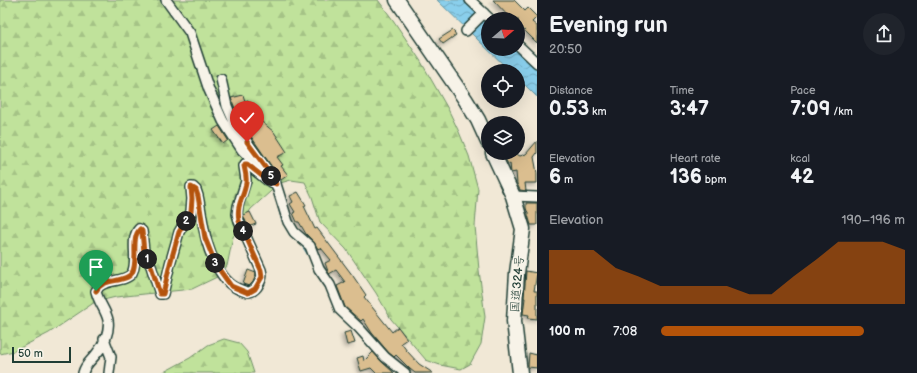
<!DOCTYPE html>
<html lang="en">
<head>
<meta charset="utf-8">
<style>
	body { margin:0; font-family:"Balsamiq Sans","Klee One",sans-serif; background:#20242c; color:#f1f3f6; height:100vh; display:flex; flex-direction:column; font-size:15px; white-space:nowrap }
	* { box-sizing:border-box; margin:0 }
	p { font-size:13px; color:#9ea1a6 }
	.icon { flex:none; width:22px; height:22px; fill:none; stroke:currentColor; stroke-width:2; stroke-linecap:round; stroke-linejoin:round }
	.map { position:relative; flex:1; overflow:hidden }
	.sheet { display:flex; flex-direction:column; background:#171b24; width:380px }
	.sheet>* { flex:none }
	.needle { width:26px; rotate:71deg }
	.tools { position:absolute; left:481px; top:12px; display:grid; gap:8px }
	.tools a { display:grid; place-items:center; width:44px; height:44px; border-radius:50%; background:#171b24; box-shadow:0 4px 16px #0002; font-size:20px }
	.scale { position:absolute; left:12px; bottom:10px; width:59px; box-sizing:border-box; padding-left:4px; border:2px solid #1f3d34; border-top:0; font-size:11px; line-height:14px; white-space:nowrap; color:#1f3d34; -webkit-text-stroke:3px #f7f3e8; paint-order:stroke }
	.pin { position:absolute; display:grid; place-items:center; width:34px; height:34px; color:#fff; margin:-41px -17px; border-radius:50% 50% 50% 0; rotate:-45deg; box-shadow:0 0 4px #0007 }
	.pin .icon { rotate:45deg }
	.km { position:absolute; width:20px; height:20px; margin:-10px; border-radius:50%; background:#222; color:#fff; font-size:11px; line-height:20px; text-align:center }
	.round { display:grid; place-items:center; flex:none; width:42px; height:42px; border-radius:21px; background:#20242c }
	.head { display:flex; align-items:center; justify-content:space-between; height:68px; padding:0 12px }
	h1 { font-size:22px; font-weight:700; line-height:30px }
	.figures { display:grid; grid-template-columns:repeat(3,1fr); gap:6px; height:68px; padding:4px 12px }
	.figures div { display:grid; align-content:center }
	.figures b { font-size:20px; font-weight:700 }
	.figures small { font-size:11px; font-weight:400 }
	.figures p { font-size:11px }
	.chart { height:112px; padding:8px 12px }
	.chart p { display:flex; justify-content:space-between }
	.chart svg { width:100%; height:72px; margin-top:4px; fill:#b45309; opacity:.7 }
	ul { padding:0 12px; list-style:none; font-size:13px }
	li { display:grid; grid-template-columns:64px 48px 1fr; align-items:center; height:30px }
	li i { height:10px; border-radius:5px; background:#b45309 }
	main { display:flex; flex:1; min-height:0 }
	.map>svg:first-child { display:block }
	.forest { fill:url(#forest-firs); stroke:#709068 }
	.water { fill:url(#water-waves); stroke:#5f95a2 }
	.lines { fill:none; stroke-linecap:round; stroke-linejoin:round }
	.stream { stroke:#5f95a2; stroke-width:2.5 }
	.building { fill:#dbbe8f; stroke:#1f3d34; filter:url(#shadow) }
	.minor-casing { stroke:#1f3d34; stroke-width:12 }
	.highway-casing { stroke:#1f3d34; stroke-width:17 }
	.minor { stroke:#f7f3e8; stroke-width:9 }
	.highway { stroke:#f7f3e8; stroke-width:14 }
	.route-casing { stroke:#fff; stroke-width:8 }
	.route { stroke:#b45309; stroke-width:5 }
	.labels { text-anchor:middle; stroke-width:3; stroke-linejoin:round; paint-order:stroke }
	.street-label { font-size:12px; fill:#1f3d34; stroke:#f7f3e8 }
</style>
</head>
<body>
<main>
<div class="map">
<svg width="537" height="373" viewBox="0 0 537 373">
	<defs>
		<pattern id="forest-firs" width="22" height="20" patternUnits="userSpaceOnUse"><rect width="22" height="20" fill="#c0e29b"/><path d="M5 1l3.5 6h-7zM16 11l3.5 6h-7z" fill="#a5c386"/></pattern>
		<pattern id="water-waves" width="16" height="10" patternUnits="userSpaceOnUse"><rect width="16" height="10" fill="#8acfec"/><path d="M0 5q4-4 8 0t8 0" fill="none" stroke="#70a9c0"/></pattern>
		<filter id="shadow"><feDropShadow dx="-2.5" dy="2.5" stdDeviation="2" flood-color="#0004"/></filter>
	</defs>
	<rect width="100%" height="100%" fill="#f1e8d6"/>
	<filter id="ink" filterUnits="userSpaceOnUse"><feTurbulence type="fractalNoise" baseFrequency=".025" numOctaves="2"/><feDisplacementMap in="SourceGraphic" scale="8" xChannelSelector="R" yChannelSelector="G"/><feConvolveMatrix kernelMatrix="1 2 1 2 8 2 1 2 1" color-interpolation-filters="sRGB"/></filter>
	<g filter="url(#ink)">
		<!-- forest -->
		<path class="forest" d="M0 0H378L393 20 420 60 448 109 459 132 469 156 478 189 475 226 479 270 485 317 481 344 470 364 461 369 440 365 426 360 391 319 376 293 346 249 320 222 312 197 305 182 291 180 280 183 251 209 233 237 227 266 219 276 192 289 116 297 95 302 49 333 14 351 0 354Z
			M224 339 239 343 247 352 254 373H162L190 358 208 345Z"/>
		<!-- water -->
		<path class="water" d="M437 0H464L488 22V49H516L537 69V97L518 78V71H510Z"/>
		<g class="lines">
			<!-- stream -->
			<path class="stream" d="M274 191 282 219 285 224
				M290 234 298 241
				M303 246 310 257"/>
		</g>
		<!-- building -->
		<path class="building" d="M493 0H514L525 11 528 8 537 17 532 22 537 26V43L518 24V19H511Z
			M453 30 456 35 443 44 439 39Z
			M243 95 245 101 248 100 250 107 248 108 255 129 262 122 274 132 287 152 277 157 283 165 281 166 288 175 281 180 239 119 231 98Z
			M219 126 228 140 223 144 213 130Z
			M537 141V153L534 157 537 173V183H525L526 191 520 190 517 184 516 172 511 173 510 163 508 164 503 155 510 153H515L520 156 526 154Z
			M298 192 306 205 304 206 315 229 317 228 353 276 366 295 364 297 392 332 398 327 407 339 401 343 407 351 419 364 433 373H415L410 369 396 355 394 357 389 353 372 333 363 319 361 321 345 307 337 286 345 282 336 270 329 274 325 263 331 260 321 248 318 249 314 242 306 234 299 222H297L293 213 295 212 290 204 293 202 290 196Z
			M526 203H537V225H531L528 215V212L527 211 526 208Z
			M250 212 256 224 248 227 243 215Z
			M248 270 256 273V275L253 282 249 286 243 284Z
			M526 271 537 273 534 291H537V319L528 318 529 315 523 314 525 298H524Z
			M351 331 355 343 347 345 344 333Z
			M373 352 381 361 394 373H376L371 368 361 371 357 358 363 356 364 361Z
			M529 353 537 355V368L528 367Z"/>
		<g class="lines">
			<defs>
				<path id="minor" d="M166 0 190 33 209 90 223 121 242 150 259 167
					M470 0 490 19
					M466 31 484 13
					M518 45 537 63
					M221 79 227 106 234 122 247 142 270 175
					M274 180 276 184 288 222 294 232 310 246 319 269 330 285 340 310 359 328 385 357 405 373
					M513 196 537 197
					M104 339 111 357 109 373
					M83 373C85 364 92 360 97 353 104 345 110 331 108 320 106 310 98 302 96 291 98 289 98 287 100 286 108 279 126 282 132 273 139 261 129 239 139 229L142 231 144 252 151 266 160 294H163L170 264 179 232 191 212 192 199 191 187H193L196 190 198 196C203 219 204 243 216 265 223 277 228 285 241 290 248 293 252 293 257 287 261 281 263 277 261 270L239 221 237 214 238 206 246 181 244 166 245 164H247L267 180 276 184"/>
				<path id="highway" d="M397 0 465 99 478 120 488 142
					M493 153 513 196 523 229 517 273 514 321 520 373"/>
			</defs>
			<!-- minor casing -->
			<use href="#minor" class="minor-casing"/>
			<!-- highway casing -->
			<use href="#highway" class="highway-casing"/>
			<!-- minor -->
			<use href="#minor" class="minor"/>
			<!-- highway -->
			<use href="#highway" class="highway"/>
		</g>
	</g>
	<g class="lines" filter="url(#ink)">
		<defs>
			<path id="route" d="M96 291C98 289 98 287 100 286 108 279 126 282 132 273 139 262 130 238 140 229L142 231 144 252 151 266 160 294H163L170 264 179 232 191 212 192 199 191 187 196 190 198 196 205 238 216 265 231 286 248 293 255 289 262 277 261 270 239 221C236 203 244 198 246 183 247 177 245 171 244 166L245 164H247L267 180 276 184 267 169 247 142"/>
		</defs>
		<!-- route casing -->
		<use href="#route" class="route-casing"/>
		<!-- route -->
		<use href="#route" class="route"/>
	</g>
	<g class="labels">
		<!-- street labels -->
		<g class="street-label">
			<text transform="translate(517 284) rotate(-85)" y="4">国道324号</text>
		</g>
	</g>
</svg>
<div class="tools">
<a><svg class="needle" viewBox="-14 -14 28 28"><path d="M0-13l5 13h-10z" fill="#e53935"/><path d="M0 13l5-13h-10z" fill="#9ea1a6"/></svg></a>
<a><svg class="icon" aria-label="locate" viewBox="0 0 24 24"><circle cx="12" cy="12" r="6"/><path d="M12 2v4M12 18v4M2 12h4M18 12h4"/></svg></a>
<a><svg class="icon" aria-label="layers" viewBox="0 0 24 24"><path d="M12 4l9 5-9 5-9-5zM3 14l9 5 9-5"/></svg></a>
</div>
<div class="scale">50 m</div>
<div class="pin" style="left:96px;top:291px;background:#1e9e55"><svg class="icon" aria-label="arrive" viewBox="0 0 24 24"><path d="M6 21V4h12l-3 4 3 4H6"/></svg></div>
<div class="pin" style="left:247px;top:142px;background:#d93025"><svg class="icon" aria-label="check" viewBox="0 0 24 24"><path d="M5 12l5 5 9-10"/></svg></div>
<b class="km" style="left:147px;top:259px">1</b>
<b class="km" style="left:186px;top:221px">2</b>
<b class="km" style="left:215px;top:263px">3</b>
<b class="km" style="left:243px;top:231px">4</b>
<b class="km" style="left:271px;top:176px">5</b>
</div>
<section class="sheet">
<div class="head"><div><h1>Evening run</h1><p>20:50</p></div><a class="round"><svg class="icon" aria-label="share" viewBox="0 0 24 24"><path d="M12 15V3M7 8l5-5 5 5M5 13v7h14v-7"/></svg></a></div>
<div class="figures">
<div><p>Distance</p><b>0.53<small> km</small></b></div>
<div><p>Time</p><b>3:47</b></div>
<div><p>Pace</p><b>7:09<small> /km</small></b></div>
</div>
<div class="figures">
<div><p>Elevation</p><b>6<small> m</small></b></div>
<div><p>Heart rate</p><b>136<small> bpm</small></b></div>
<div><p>kcal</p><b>42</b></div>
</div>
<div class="chart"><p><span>Elevation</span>190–196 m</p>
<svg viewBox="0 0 160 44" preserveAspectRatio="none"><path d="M0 44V11L10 11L20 11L30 22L40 27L50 33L60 33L70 33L80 33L90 38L100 38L110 27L120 17L130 6L140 6L150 6L160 11V44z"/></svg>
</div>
<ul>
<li><b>100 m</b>7:08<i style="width:83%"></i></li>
</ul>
</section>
</main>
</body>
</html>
